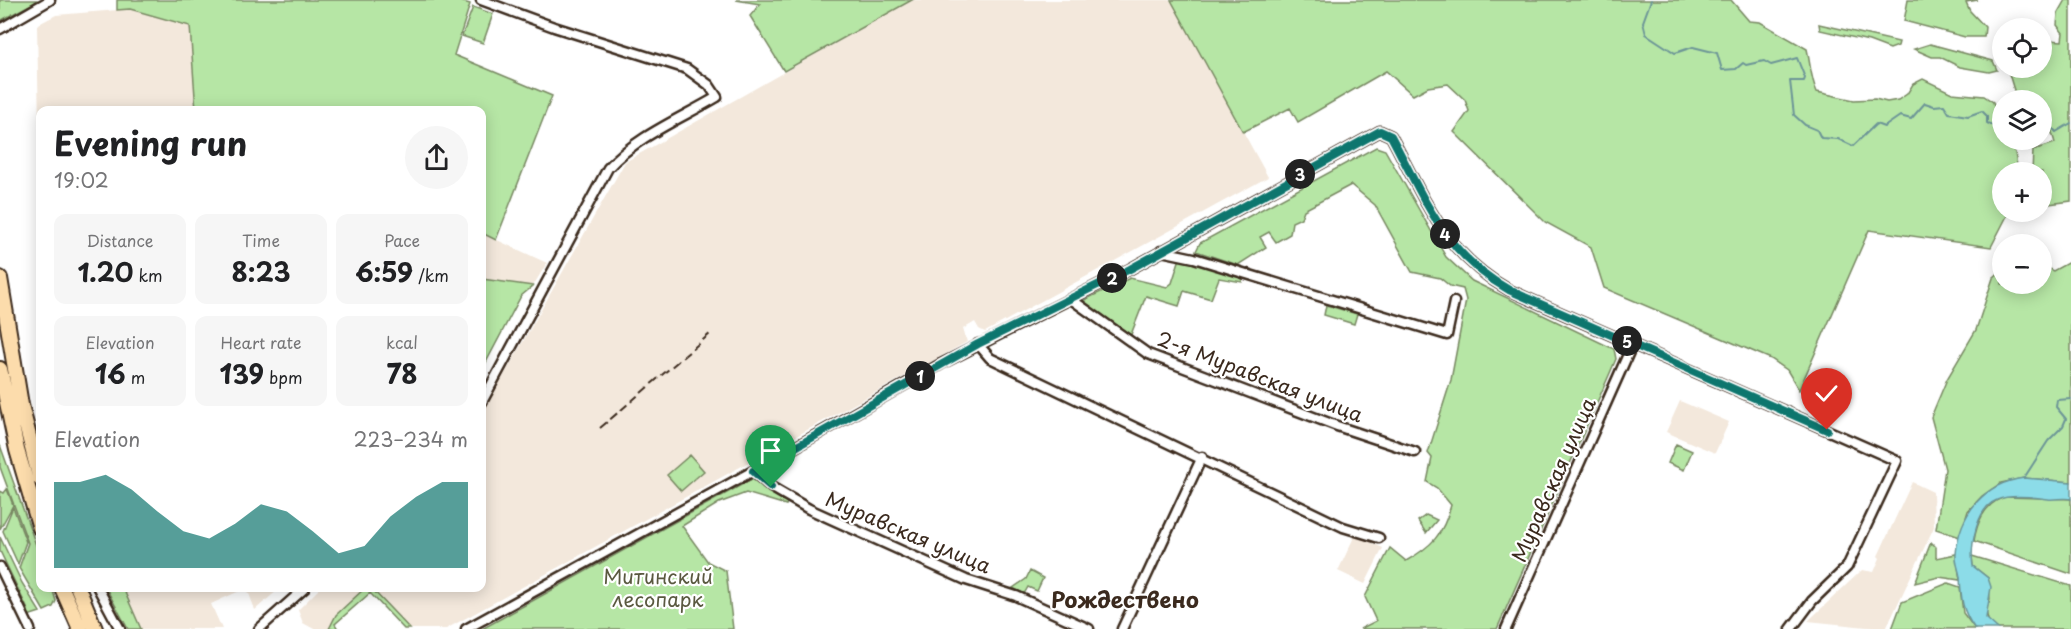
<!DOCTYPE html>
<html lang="en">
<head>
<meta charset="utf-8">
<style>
	body { margin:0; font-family:"Playpen Sans",sans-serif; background:#f6f6f6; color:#202124; height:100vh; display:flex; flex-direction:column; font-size:22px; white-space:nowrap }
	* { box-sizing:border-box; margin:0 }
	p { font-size:20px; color:#757577 }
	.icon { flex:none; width:33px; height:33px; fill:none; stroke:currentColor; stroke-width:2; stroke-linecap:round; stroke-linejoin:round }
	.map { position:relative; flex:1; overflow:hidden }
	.panel { position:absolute; left:36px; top:106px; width:450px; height:486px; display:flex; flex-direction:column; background:#fff; border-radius:12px; box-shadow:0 3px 15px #0003 }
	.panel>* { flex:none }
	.fabs { position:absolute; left:1992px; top:18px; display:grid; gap:12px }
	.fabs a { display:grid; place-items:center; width:60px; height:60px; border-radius:50%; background:#fff; box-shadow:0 3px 15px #0003; font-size:30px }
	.pin { position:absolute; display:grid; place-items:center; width:51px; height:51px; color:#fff; margin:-62px -26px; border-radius:50% 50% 50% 0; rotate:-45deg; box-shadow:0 0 6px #0007 }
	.pin .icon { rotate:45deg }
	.km { position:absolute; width:30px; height:30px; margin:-15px; border-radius:50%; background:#222; color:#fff; font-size:16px; line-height:30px; text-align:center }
	.round { display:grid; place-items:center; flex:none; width:63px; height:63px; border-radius:32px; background:#f6f6f6 }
	.headline { display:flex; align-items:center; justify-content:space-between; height:102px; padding:0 18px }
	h1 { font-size:33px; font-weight:700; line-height:45px }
	.metrics { display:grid; grid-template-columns:repeat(3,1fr); gap:9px; height:102px; padding:6px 18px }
	.metrics div { display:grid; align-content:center; border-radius:12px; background:#f6f6f6; text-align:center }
	.metrics b { font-size:26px; font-weight:700 }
	.metrics small { font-size:16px; font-weight:400 }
	.metrics p { font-size:16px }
	.chart { height:168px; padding:12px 18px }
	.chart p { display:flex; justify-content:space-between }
	.chart svg { width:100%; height:108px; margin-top:6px; fill:#0f766e; opacity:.7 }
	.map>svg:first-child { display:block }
	.built { fill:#f3e8dc }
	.green { fill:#b6e6a5; stroke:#788862; stroke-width:1.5 }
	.water { fill:#8cdce8; stroke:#6c9597; stroke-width:1.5 }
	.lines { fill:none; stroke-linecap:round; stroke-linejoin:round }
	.stream { stroke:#6c9597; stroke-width:2 }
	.street-casing { stroke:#3b2a1e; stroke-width:13 }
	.primary-casing { stroke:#3b2a1e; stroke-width:18 }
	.street { stroke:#fff; stroke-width:8 }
	.primary { stroke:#fcdcac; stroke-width:14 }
	.rail { stroke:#3b2a1e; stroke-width:2; stroke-dasharray:9 4.5; stroke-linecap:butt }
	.route-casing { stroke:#fff; stroke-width:12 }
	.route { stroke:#0f766e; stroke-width:8 }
	.labels { text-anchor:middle; stroke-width:4.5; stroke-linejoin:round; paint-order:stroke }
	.street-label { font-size:20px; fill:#3b2a1e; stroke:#fff }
	.park-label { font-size:20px; fill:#5a5940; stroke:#fff }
	.quarter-label { font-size:22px; font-weight:bold; fill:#3b2a1e; stroke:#fff }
</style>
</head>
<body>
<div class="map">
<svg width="2071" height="629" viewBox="0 0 2071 629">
	<rect width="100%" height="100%" fill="#fff"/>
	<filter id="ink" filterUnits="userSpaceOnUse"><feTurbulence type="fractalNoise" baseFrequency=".0167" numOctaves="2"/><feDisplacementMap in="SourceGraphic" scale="12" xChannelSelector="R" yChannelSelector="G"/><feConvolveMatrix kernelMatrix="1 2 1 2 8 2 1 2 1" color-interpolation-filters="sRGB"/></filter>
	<g filter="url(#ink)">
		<!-- built -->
		<path class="built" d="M912 0H1171L1268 177 985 332 979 329 975 322 970 325 963 329 967 342 446 629H410L371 588H482V414L625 162Z
			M130 9 190 26 196 111H40V179L37 25 56 15Z
			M482 233 547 263 533 286 482 279Z
			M1680 401 1729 422 1715 453 1666 432Z
			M1912 482 1933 492 1934 527 1886 629 1808 621 1862 570 1874 572 1880 558 1878 556Z
			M1355 535 1383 548 1365 584 1338 571Z
			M123 588H246L211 604 222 629H141Z
			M247 588H280L255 610Z
			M320 588H365L336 614 329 629H314L303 623 298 610Z"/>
		<!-- green -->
		<path class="green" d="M0 0H37V1L0 21Z
			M117 0H457L470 4 454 55 552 96 496 240 482 233V111H196L190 26 130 9 117 10Z
			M736 0H912L784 71 750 16 760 4Z
			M1171 0H1731L1749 21 1760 22 1807 49C1810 62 1811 80 1817 92L1854 100 1875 99 1887 102 1898 100 1907 94 1913 84 1923 79 1952 93 1984 96 1993 102 1999 122 1997 132 2002 135V140H2013L2018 172H2002V212H2009L1991 247 1869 230 1799 390 1787 370 1771 359 1604 288 1591 247 1545 222 1454 132 1469 111 1465 100 1448 84 1428 87 1413 95 1386 71 1298 122 1290 108 1243 132Z
			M1908 0H1978L1966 2 1970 11 1985 27 1984 37H1965L1904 21Z
			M2066 0H2071V201L2042 205V172H2032L2033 150 2055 143 2050 126 2042 125V100H2017L2009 74 2024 68H2042V50L2050 40 2062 41 2063 33 2057 25 2058 14Z
			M473 7 493 14 483 43 462 36Z
			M1819 24 1899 42 1898 46 1890 49 1869 41 1820 30Z
			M1930 44 1993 61 1997 70 1989 72 1960 67 1940 57H1932L1914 49Z
			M1376 147 1385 150 1446 257 1472 281 1614 349 1616 359 1610 373 1497 629H1360L1376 621 1365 597 1390 548 1406 561C1432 546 1443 535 1451 505L1437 488 1427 482 1432 458 1428 453 1451 380 1466 300 1463 289 1450 286 1440 278 1412 272 1375 205 1351 185 1304 210 1301 218 1292 222 1290 234 1276 242 1269 232 1260 237 1266 247 1238 265 1196 251 1200 243Z
			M2042 253 2046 255 2043 266 2053 271 2071 261V482L2024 478 2001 483 1982 496 1968 511 1960 537 1936 529 1945 469 1931 417 1947 379 1976 330 1993 278 2002 270V284H2042Z
			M1180 258 1243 277 1242 282 1219 278 1211 299 1184 291 1179 306 1146 296 1130 337 1080 302 1130 278 1167 287 1172 283Z
			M482 279 533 286 521 296 482 370Z
			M1326 305 1357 314 1354 324 1324 315Z
			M1676 444 1692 451 1684 470 1668 463Z
			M0 445 40 556V588H52L56 601 53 607 44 611 19 568 28 543 0 467Z
			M690 455 704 471 681 491 667 475Z
			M752 479 788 502 786 505 746 493 719 503 682 526 708 562 726 571 733 629H482Z
			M7 489 13 505 0 529V491L4 493Z
			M2005 497 2071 499V574L1974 541C1977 522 1985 503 2005 497Z
			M13 507 26 542 18 564 3 531Z
			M1426 515 1437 520 1426 533 1418 521Z
			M0 537 22 583 40 612 28 616V610L0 551Z
			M1931 542 1936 547V558L1956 554 1960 580 1939 577 1915 583Z
			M1972 556 2071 586V629H1998L1989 624 1986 611 1990 599 1988 578 1973 566Z
			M1030 571 1043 578 1037 591 1028 587 1024 594 1013 588 1026 579Z
			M1948 583 1960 587 1963 613 1975 629H1892L1902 602Z
			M106 588H123L141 629H128Z
			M365 588H371L410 629H404L370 593 335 624 338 629H329L336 615Z"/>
		<!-- water -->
		<path class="water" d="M2024 478 2071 482V499C2063 497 2056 500 2048 499 2034 497 2011 494 1997 500 1976 508 1970 547 1973 566L1988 578 1991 587 1986 618 1998 629H1975C1962 611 1961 599 1960 577 1959 569 1955 562 1956 554 1959 514 1984 483 2024 478Z"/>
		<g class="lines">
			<!-- stream -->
			<path class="stream" d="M1651 0 1643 22 1646 34 1675 53 1693 47 1717 53 1722 70 1736 69 1743 63 1746 65 1764 61 1771 65 1797 58 1805 78 1804 81H1790L1794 115 1805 125 1817 130 1821 138 1838 139 1853 146 1876 124 1884 127 1900 116 1911 119 1925 103 1934 106 1944 105 1949 113 1968 116 1982 111 1987 116V123L2002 129
				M2042 125H2050L2056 132 2071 123
				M2024 478 2048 441 2063 426 2066 419 2056 407 2057 400 2071 399"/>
			<defs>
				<path id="street" d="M481 0 554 27 687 69 709 85 717 97C680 119 637 136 608 168L482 402
					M0 29 50 0
					M1161 251 1194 258 1447 335 1454 302
					M1071 299 1148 354 1337 426 1415 452
					M978 344 990 358 1343 527 1379 538
					M753 471 771 487 809 509 966 580 1016 596 1089 629
					M0 567 30 629
					M98 588 120 629
					M259 629 305 588
					M466 629 753 471 941 364 1130 269 1380 131 1391 136C1425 199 1443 253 1509 290L1897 461 1847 567 1812 601 1791 629
					M1122 629 1202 457
					M1506 629 1633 343"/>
				<path id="primary" d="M0 278 21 405 40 479
					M0 369 17 450 40 528
					M62 588 80 629
					M78 588 95 629"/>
			</defs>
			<!-- street casing -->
			<use href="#street" class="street-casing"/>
			<!-- primary casing -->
			<use href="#primary" class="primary-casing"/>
			<!-- street -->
			<use href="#street" class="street"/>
			<!-- primary -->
			<use href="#primary" class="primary"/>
			<!-- rail -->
			<path class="rail" d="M600 428 711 333"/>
		</g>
	</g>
	<g class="lines" filter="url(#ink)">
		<defs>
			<path id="route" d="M771 487 753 471 978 344 1130 269 1380 131 1391 136C1425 199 1443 253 1509 290L1827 430"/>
		</defs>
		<!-- route casing -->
		<use href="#route" class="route-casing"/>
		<!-- route -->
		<use href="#route" class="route"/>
	</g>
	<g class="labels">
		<!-- street labels -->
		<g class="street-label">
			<text transform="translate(1260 377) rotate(21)" y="7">2-я Муравская улица</text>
			<text transform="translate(1554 480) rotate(-66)" y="7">Муравская улица</text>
			<text transform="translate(908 533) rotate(23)" y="7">Муравская улица</text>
		</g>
		<!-- park labels -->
		<g class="park-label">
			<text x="658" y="584">Митинский<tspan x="658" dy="23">лесопарк</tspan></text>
		</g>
		<!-- quarter labels -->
		<g class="quarter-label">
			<text x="1125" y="608">Рождествено</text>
		</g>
	</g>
</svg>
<div class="fabs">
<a><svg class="icon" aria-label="locate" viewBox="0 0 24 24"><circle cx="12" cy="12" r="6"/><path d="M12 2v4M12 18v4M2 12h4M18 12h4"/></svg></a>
<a><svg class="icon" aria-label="layers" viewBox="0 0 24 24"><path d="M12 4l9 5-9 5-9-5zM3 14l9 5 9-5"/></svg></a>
<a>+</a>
<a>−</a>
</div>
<div class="pin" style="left:771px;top:487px;background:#1e9e55"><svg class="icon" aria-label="arrive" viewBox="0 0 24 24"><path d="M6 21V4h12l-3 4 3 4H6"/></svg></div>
<div class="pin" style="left:1827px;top:430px;background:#d93025"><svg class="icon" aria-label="check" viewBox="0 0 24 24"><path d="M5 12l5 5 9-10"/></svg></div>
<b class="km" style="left:920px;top:376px">1</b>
<b class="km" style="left:1112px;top:278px">2</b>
<b class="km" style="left:1300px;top:174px">3</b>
<b class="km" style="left:1445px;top:234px">4</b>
<b class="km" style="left:1627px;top:341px">5</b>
<section class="panel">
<div class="headline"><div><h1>Evening run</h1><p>19:02</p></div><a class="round"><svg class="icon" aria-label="share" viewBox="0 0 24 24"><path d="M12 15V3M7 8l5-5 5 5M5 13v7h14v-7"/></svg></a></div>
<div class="metrics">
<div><p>Distance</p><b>1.20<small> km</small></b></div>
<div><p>Time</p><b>8:23</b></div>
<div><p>Pace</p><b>6:59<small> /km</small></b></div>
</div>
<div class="metrics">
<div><p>Elevation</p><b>16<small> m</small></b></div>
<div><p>Heart rate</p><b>139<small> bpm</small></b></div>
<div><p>kcal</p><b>78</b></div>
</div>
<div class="chart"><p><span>Elevation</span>223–234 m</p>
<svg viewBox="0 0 160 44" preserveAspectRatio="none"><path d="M0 44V9L10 9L20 6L30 12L40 21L50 29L60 32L70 26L80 18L90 21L100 29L110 38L120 35L130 23L140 15L150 9L160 9V44z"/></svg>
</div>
</section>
</div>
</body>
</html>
